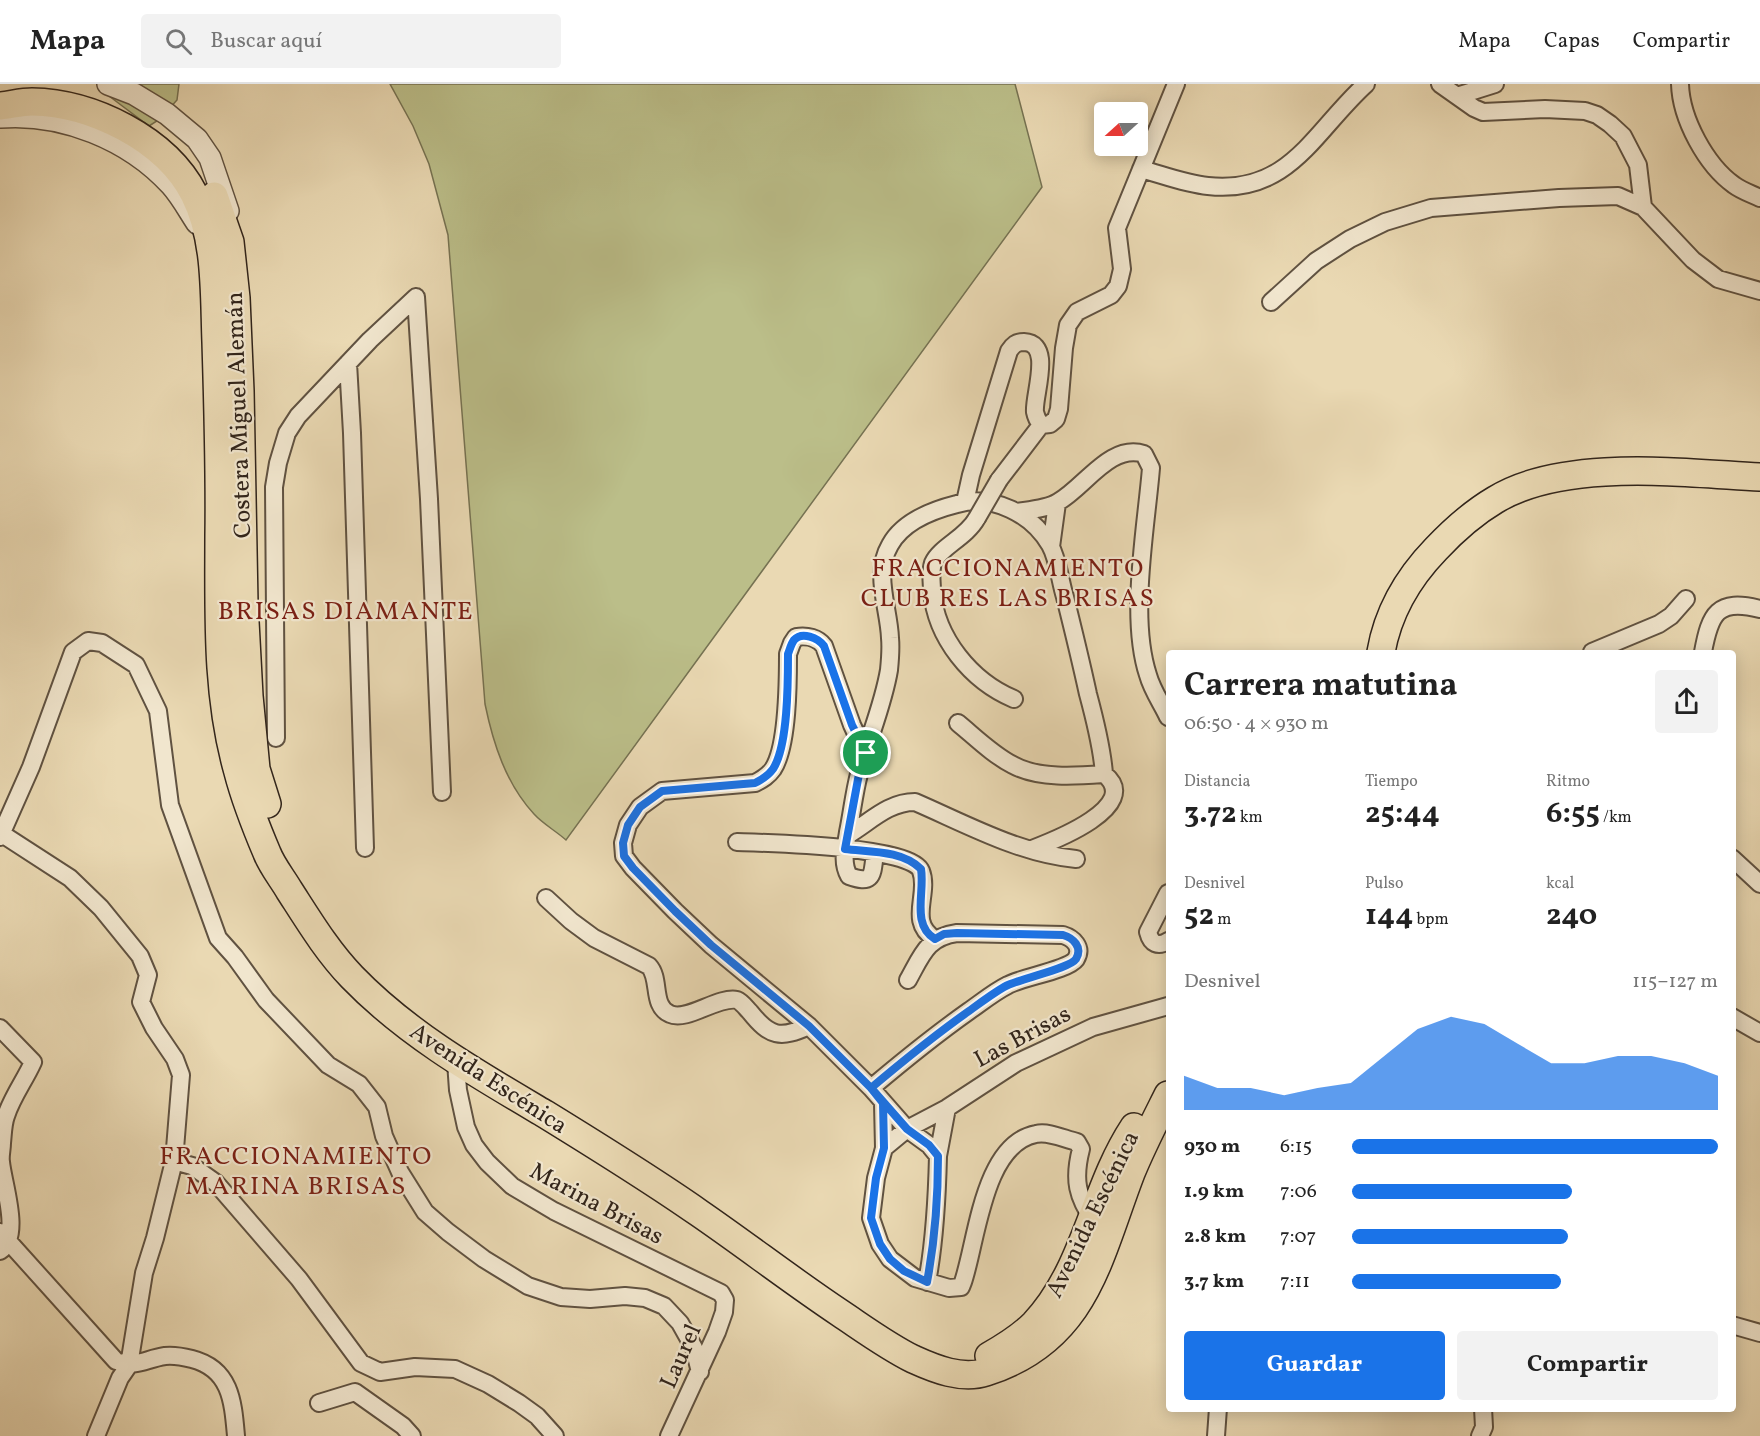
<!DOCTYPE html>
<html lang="es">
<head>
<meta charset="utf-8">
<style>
	body { margin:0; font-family:Vollkorn,serif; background:#f2f2f2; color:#222; height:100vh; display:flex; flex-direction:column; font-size:22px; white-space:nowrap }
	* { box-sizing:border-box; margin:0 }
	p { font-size:20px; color:#767676 }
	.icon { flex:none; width:33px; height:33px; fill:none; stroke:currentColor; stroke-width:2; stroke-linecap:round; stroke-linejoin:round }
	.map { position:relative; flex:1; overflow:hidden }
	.panel { position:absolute; left:1166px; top:566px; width:570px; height:762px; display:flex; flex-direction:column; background:#fff; border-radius:6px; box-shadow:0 3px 15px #0003 }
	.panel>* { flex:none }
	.needle { width:39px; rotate:249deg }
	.tools { position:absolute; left:1094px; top:18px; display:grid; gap:12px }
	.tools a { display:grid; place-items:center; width:54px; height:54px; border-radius:6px; background:#fff; box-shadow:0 3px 15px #0003; font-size:30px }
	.pin { position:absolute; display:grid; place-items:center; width:51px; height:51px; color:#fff; margin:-26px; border:3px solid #fff; border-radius:50%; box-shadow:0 2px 6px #0007 }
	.round { display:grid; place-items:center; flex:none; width:63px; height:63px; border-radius:6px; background:#f2f2f2 }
	.summary { display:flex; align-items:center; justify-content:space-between; height:102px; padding:0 18px }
	h1 { font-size:33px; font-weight:700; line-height:45px }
	.stats { display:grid; grid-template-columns:repeat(3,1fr); gap:9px; height:102px; padding:6px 18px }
	.stats div { display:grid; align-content:center }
	.stats b { font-size:30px; font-weight:700 }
	.stats small { font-size:16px; font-weight:400 }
	.stats p { font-size:16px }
	.chart { height:168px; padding:12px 18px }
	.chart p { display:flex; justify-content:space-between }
	.chart svg { width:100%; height:108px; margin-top:6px; fill:#1a73e8; opacity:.7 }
	.button { display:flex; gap:12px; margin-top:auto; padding:12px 18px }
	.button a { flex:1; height:69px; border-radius:6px; background:#1a73e8; color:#fff; font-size:24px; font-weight:700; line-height:69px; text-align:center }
	.button a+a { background:#f2f2f2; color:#222 }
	ul { padding:0 18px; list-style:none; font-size:20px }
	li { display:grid; grid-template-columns:96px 72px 1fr; align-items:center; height:45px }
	li i { height:15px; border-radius:8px; background:#1a73e8 }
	header { display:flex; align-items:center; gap:36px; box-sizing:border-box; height:84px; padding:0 30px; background:#fff; border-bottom:2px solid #e0e0e0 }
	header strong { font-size:28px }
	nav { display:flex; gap:33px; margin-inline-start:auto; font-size:21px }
	.search { width:420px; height:54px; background:#f2f2f2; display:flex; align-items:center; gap:15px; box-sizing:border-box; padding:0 21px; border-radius:6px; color:#767676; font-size:22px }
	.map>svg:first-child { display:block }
	.green { fill:#bbbe89; stroke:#767252; stroke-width:1.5 }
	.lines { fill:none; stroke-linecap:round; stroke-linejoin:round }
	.minor-casing { stroke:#605241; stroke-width:20 }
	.tertiary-casing { stroke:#605241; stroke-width:24 }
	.primary-casing { stroke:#32251b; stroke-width:30 }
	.minor { stroke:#f1e6ce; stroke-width:16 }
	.tertiary { stroke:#f1e6ce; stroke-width:21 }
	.primary { stroke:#ead9b3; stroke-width:27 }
	.minor-bridge-casing { stroke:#605241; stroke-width:20; stroke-linecap:butt }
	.minor-bridge { stroke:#f1e6ce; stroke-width:16 }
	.route-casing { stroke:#fff; stroke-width:12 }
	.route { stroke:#1a73e8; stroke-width:8 }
	.labels { text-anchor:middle; stroke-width:4.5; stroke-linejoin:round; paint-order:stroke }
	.street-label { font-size:24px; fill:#32251b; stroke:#f1e6ce }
	.neighbourhood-label { font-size:26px; letter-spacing:1.5px; fill:#7a1f14; stroke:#f1e6ce }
</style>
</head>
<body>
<header>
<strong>Mapa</strong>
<div class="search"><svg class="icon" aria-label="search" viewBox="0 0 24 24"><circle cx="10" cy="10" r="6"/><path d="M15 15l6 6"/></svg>Buscar aquí</div>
<nav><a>Mapa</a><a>Capas</a><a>Compartir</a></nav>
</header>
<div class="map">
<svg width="1760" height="1352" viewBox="0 0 1760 1352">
	<rect width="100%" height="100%" fill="#ead9b3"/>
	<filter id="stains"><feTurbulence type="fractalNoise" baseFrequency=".00333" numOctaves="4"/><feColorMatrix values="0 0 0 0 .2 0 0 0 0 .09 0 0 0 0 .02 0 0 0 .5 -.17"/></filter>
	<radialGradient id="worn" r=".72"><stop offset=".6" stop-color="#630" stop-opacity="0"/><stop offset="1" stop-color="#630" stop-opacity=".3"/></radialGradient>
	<!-- green -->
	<path class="green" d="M113 0H179L177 16 160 35 149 42 105 9Z
		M390 0H1015L1042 103 566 756C556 747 543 740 534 730 506 700 493 659 485 620L448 151 429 80 413 42Z"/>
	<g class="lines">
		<defs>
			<path id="minor" d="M1440 0 1474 24 1483 28 1545 25 1585 27 1597 31 1610 40 1623 52 1638 81 1643 123 1693 176 1718 195 1760 207
				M1680 0C1681 35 1706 81 1734 101 1742 107 1752 110 1760 114
				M1457 12 1495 0
				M1141 85C1163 91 1186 100 1208 102 1290 111 1314 47 1366 0
				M416 213 429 415 442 708
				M1271 218 1316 177 1350 155 1385 138 1431 124 1559 114 1618 112 1643 123
				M348 279 352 349 365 764
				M999 396 1041 341
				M965 418 971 391 1009 267C1013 261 1016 258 1024 258 1054 259 1033 312 1035 328 1036 333 1038 337 1041 341L1050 340 1056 335 1059 325 1064 264 1068 241 1077 228 1111 211 1118 202 1122 185 1117 144 1176 0
				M1016 428C1029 426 1047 425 1058 418 1085 403 1110 359 1144 370L1151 384C1146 445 1129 533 1148 591 1152 606 1162 620 1168 633
				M977 434C966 454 940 463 933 479 930 488 932 498 932 507 936 554 971 597 1014 615
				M1051 463 1057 419
				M1592 568 1659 540 1671 532 1686 515
				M1703 568C1710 530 1717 514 1760 525
				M276 654 274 403 278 379 287 349 298 332 370 256 416 213
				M865 669 852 641 824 562C818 554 807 551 796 553L792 559 788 570C788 598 788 662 773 685 768 692 763 695 755 699L662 707 640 723 628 741 623 759 624 772 633 784 675 827 711 861 809 942 871 1004 907 1045 929 1061 938 1072C937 1114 935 1156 927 1198
				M2 750 70 794 101 824 140 872 148 891 141 918 154 944 175 975 181 991 174 1077 155 1154 144 1189 129 1281 120 1294 96 1352
				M848 751C870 738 888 718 915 718 966 740 1020 770 1076 775
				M0 753 31 683 73 568 88 557 102 559 136 581 158 627 170 721 218 854 235 873 266 916 328 981 359 1000 377 1023 384 1052 400 1088 425 1128 448 1148 484 1175 528 1202 561 1213 590 1215 625 1212 645 1214 664 1222 680 1239 694 1264 700 1288
				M737 758C766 759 912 762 921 787 930 810 907 838 935 855
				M1032 765C1053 757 1144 722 1104 690
				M875 769C872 791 874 801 849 792 841 778 846 763 848 748 852 729 854 709 859 690 868 655 883 622 889 586 890 576 891 564 890 554 889 524 873 490 890 461 903 437 933 426 957 420 993 410 1032 430 1050 461 1058 475 1060 497 1065 513 1073 545 1081 578 1088 610 1095 636 1102 663 1104 690 1077 692 1038 695 1013 681 993 671 975 653 958 639
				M1732 774 1760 800
				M1168 809 1148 848C1151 860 1158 863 1168 857
				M546 814 571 837 594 854 649 882C661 895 651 922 670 930 687 938 718 912 737 916 742 918 746 924 750 928 770 953 780 955 809 942
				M1732 933 1760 949
				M0 944 33 978C25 996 12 1013 6 1032 3 1040 3 1050 2 1059 2 1065 0 1072 1 1078 3 1100 22 1152 0 1167
				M456 978 458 1006 466 1043 474 1061 487 1078 512 1102 554 1127 721 1209 725 1216 724 1228 717 1248 669 1352
				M871 1004C903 977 935 951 969 927 982 918 994 908 1008 901 1023 893 1068 886 1076 875 1083 863 1073 854 1063 851L957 849C927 853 922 871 908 896
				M883 1019 884 1064
				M938 1072 947 1024
				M174 1077 192 1082 216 1099 299 1195 361 1279 380 1288 415 1283 455 1285 488 1300 519 1319 537 1332 555 1352
				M1095 1139C1077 1113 1073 1096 1081 1065L1077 1058C1064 1055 1049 1047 1036 1050 983 1060 977 1157 963 1198L961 1203 949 1204 915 1194 890 1175 880 1160 871 1134 876 1094 884 1064 907 1045 947 1024 1016 979 1093 943 1168 922
				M0 1148 116 1277C137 1284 145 1275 165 1272 174 1271 184 1273 192 1275 231 1285 233 1318 236 1352
				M1732 1241 1760 1249
				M319 1319 355 1308 403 1342 412 1352
				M1216 1352 1218 1324
				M1480 1352 1484 1343 1483 1324"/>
			<path id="tertiary" d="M108 0 134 10 167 30 197 55 210 74 228 127
				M0 33C62 28 129 55 171 101 181 112 189 127 197 139"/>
			<path id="primary" d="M0 22C10 21 22 18 32 18 92 19 166 55 194 110 217 155 214 209 216 258 218 323 220 387 219 452 219 531 216 611 238 688 245 715 256 743 267 769 272 782 282 794 289 806 309 837 327 867 352 893 407 950 477 990 545 1030 597 1062 649 1094 699 1129 747 1162 792 1197 840 1229 864 1245 887 1262 913 1275 935 1285 962 1296 986 1288 1086 1256 1098 1175 1131 1089 1142 1062 1155 1037 1168 1011
				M214 112 230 158 236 214 240 307 244 519 249 612 256 685 267 720
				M1381 568C1388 528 1407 495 1436 465 1453 447 1473 429 1495 416 1563 374 1683 389 1760 393
				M989 1272C1005 1263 1021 1253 1034 1240 1086 1185 1093 1105 1134 1043"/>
		</defs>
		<!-- minor casing -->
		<use href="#minor" class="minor-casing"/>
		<!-- tertiary casing -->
		<use href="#tertiary" class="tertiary-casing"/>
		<!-- primary casing -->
		<use href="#primary" class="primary-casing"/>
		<!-- minor -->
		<use href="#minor" class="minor"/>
		<!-- tertiary -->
		<use href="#tertiary" class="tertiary"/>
		<!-- primary -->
		<use href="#primary" class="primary"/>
		<defs>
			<path id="minor-bridge" d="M977 434 999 396"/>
		</defs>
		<!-- minor-bridge casing -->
		<use href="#minor-bridge" class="minor-bridge-casing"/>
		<!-- minor-bridge -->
		<use href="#minor-bridge" class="minor-bridge"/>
	</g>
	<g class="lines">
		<defs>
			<path id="route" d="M866 669 852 641 824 562C818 554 802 547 794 556 791 560 790 565 788 570 788 598 788 662 773 685 768 692 763 695 755 699L662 707 640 723 628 741 623 759 624 772 633 784 675 827 711 861 809 942 871 1004 907 1045 929 1061 938 1072C938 1114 935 1156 927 1198L904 1187 890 1175 880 1160 871 1134 876 1094 884 1064 883 1019 871 1004C903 977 935 951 969 927 980 919 992 910 1004 903 1020 894 1069 885 1076 875 1083 863 1073 854 1063 851L957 849 944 850 935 855C911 841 925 808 921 785 902 766 869 768 845 765L859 690 866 669"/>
		</defs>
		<!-- route casing -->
		<use href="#route" class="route-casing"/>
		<!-- route -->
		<use href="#route" class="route"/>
	</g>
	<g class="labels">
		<!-- street labels -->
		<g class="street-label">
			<text transform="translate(238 331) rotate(-92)" y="8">Costera Miguel Alemán</text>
			<text transform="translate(1022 952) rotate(-28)" y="8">Las Brisas</text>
			<text transform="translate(489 994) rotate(33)" y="8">Avenida Escénica</text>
			<text transform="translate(597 1119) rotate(28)" y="8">Marina Brisas</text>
			<text transform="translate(1092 1130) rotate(-64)" y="8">Avenida Escénica</text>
			<text transform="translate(680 1272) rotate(-66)" y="8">Laurel</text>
		</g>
		<!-- neighbourhood labels -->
		<g class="neighbourhood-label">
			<text x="1008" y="492">FRACCIONAMIENTO<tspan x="1008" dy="30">CLUB RES LAS BRISAS</tspan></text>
			<text x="346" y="535">BRISAS DIAMANTE</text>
			<text x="296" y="1080">FRACCIONAMIENTO<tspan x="296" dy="30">MARINA BRISAS</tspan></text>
		</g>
	</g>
	<rect width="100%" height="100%" filter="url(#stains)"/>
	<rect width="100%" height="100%" fill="url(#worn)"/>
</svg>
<div class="tools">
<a><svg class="needle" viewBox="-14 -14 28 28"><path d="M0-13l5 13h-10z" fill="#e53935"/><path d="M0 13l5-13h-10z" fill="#767676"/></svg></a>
</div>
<div class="pin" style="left:866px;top:669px;background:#1e9e55"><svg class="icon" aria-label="arrive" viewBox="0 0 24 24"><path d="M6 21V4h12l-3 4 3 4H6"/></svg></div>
<section class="panel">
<div class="summary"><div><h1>Carrera matutina</h1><p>06:50 · 4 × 930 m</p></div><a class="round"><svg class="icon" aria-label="share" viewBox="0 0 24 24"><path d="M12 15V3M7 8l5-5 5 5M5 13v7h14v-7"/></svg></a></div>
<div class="stats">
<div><p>Distancia</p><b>3.72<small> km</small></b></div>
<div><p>Tiempo</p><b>25:44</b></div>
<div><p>Ritmo</p><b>6:55<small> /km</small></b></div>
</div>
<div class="stats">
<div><p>Desnivel</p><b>52<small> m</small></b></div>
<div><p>Pulso</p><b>144<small> bpm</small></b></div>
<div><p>kcal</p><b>240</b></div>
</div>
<div class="chart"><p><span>Desnivel</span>115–127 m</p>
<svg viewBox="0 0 160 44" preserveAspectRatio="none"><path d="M0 44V30L10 35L20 35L30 38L40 35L50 33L60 22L70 11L80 6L90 9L100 17L110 25L120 25L130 22L140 22L150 25L160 30V44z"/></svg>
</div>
<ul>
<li><b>930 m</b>6:15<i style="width:100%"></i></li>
<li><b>1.9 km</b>7:06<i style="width:60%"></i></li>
<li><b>2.8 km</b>7:07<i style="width:59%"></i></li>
<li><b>3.7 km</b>7:11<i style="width:57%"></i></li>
</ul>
<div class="button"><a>Guardar</a><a>Compartir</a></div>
</section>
</div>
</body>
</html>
